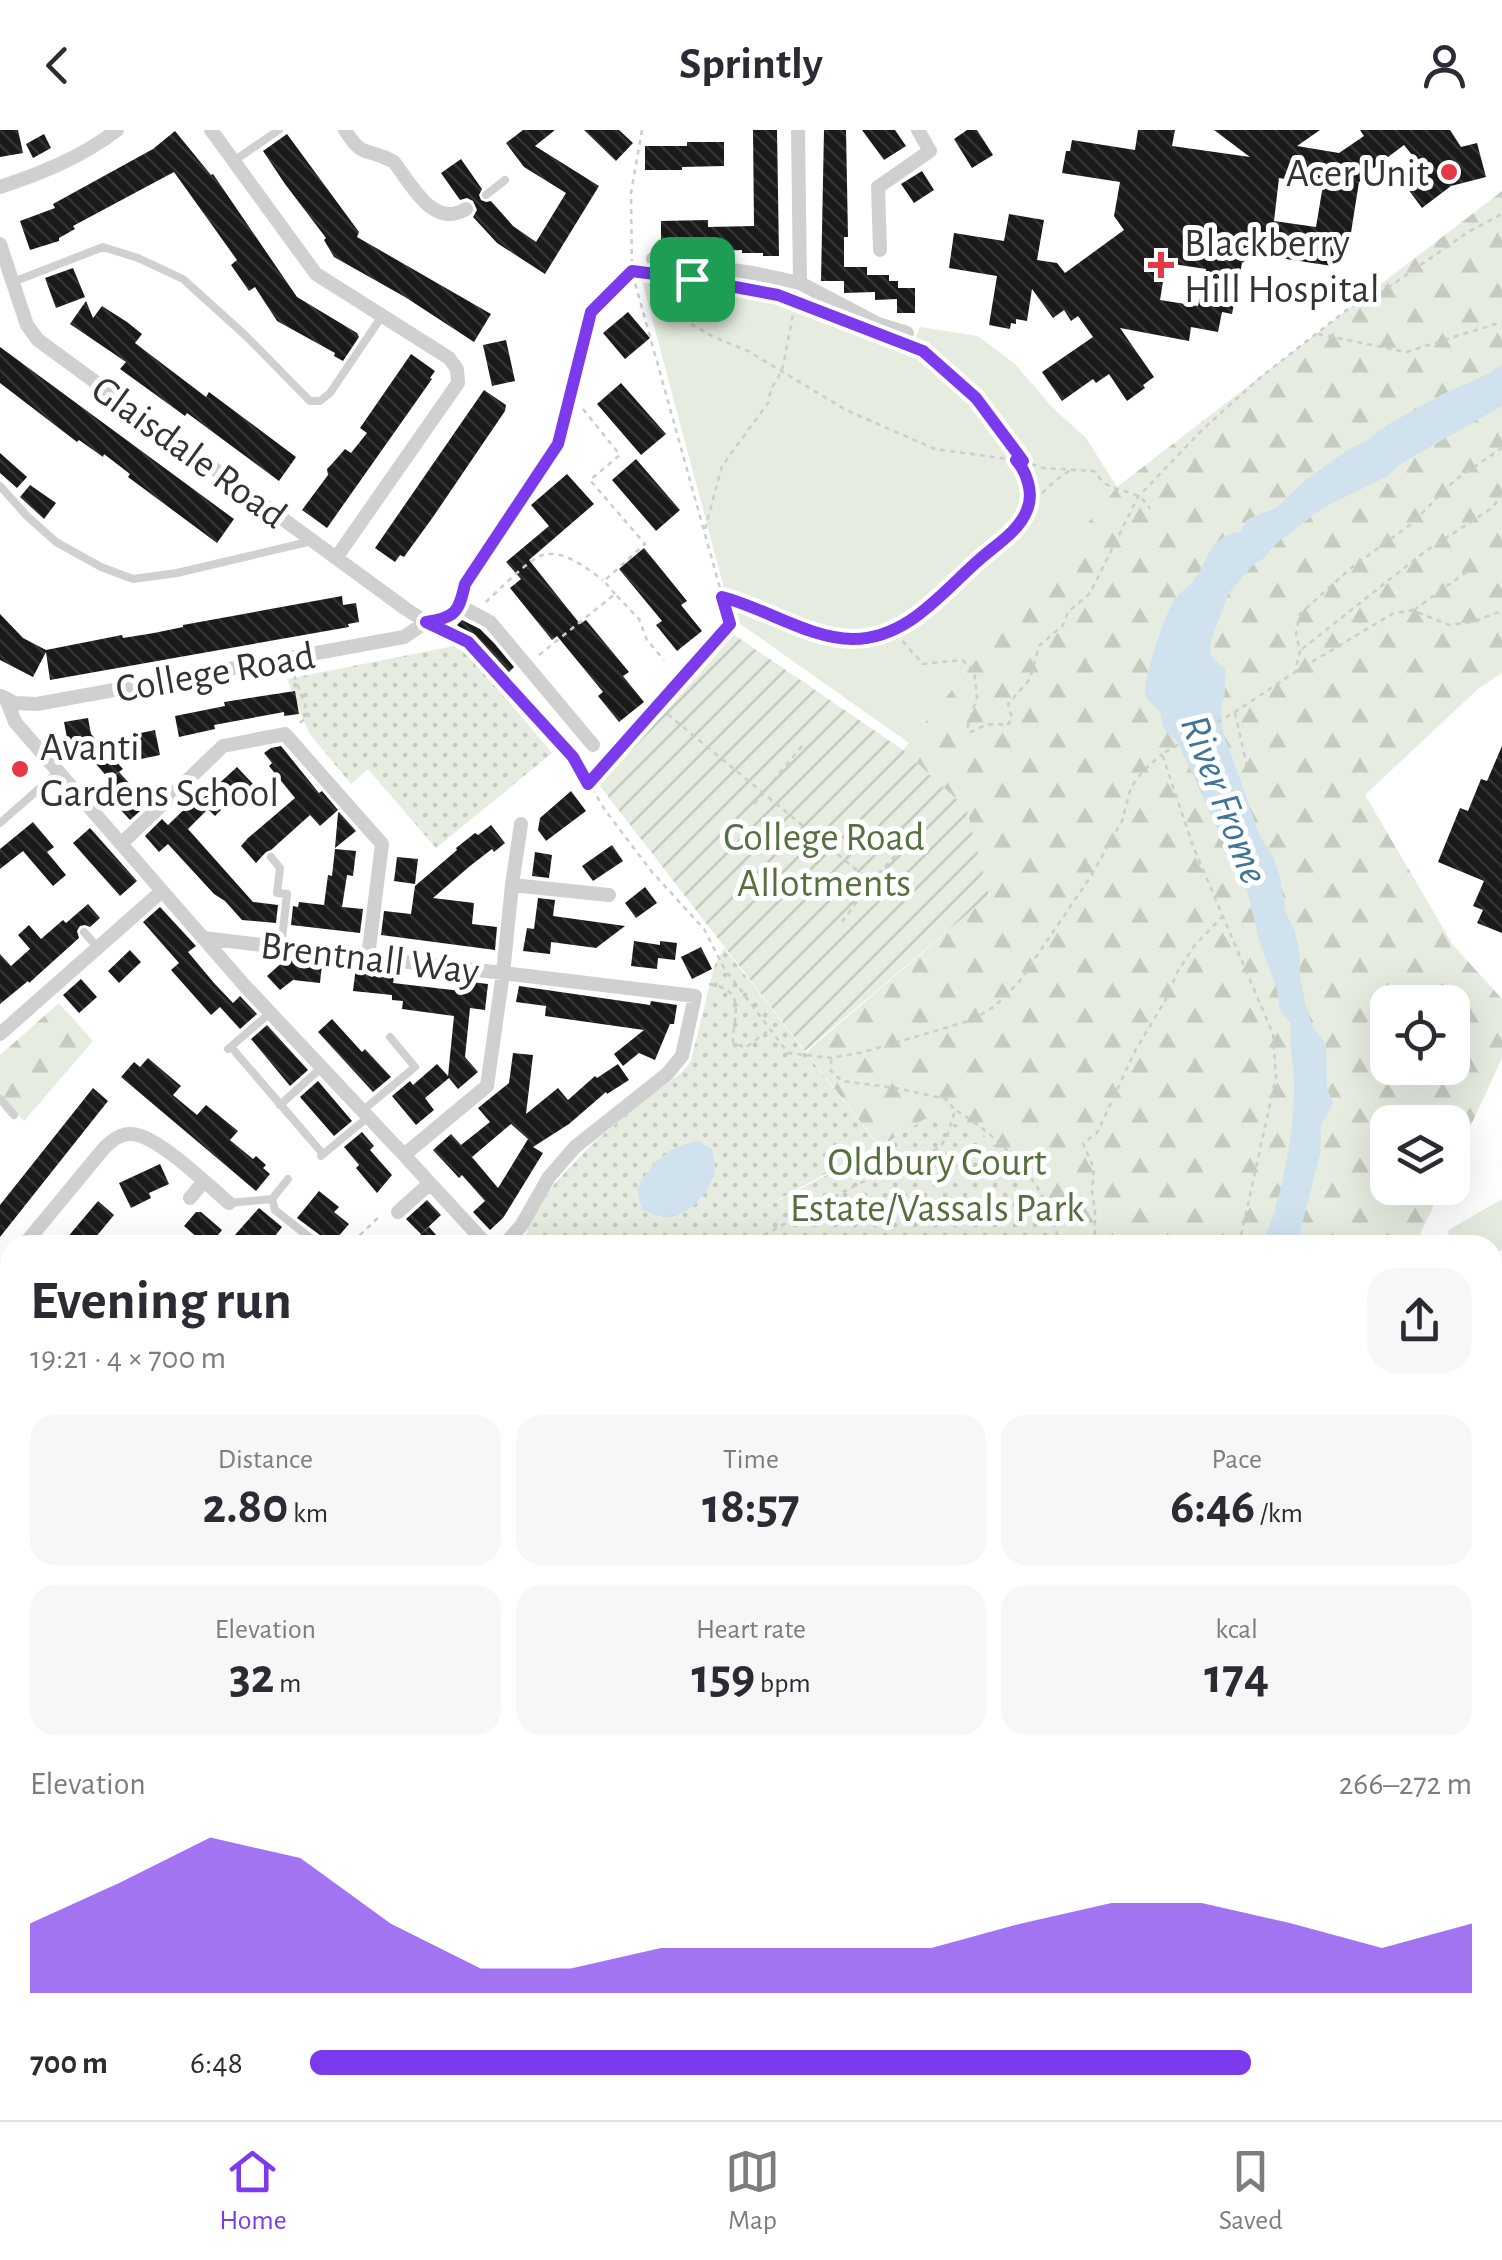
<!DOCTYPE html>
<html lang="en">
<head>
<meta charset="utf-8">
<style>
	body { margin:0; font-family:"Alegreya Sans",sans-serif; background:#f7f7f7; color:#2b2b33; height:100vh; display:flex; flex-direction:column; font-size:38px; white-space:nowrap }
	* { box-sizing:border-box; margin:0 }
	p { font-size:32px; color:#7c7c81 }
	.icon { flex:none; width:55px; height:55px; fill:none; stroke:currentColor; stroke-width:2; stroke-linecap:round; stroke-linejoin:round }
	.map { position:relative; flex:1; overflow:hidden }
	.details { position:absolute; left:0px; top:1105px; width:1502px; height:885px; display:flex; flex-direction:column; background:#fff; border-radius:30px 30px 0 0; box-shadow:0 10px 40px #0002 }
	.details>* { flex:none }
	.tools { position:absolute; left:1370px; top:855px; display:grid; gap:20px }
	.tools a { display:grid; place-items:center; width:100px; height:100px; border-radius:20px; background:#fff; box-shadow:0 10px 40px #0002; font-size:50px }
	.pin { position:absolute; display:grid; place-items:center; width:85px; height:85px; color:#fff; margin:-42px; border-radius:20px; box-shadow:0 5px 15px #0006 }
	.round { display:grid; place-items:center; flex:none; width:105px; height:105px; border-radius:30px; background:#f7f7f7 }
	.overview { display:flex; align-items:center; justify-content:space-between; height:170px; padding:0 30px }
	h1 { font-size:55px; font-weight:600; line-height:75px }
	.figures { display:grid; grid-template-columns:repeat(3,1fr); gap:15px; height:170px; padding:10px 30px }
	.figures div { display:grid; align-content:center; border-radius:25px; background:#f7f7f7; text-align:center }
	.figures b { font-size:50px; font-weight:600 }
	.figures small { font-size:28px; font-weight:400 }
	.figures p { font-size:28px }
	.chart { height:280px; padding:20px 30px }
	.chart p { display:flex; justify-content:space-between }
	.chart svg { width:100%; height:180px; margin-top:10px; fill:#7c3aed; opacity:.7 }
	ul { padding:0 30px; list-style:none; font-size:32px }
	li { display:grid; grid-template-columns:160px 120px 1fr; align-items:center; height:75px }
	li i { height:25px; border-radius:12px; background:#7c3aed }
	header { display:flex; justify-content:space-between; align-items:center; height:130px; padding:0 30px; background:#fff; font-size:45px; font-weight:600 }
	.tabs { display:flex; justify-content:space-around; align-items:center; height:140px; border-top:2px solid #e1e1e2; background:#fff; font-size:28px; color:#7c7c81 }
	.tabs a { display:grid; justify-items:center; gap:5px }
	.tabs .on { color:#7c3aed }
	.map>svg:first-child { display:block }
	.grass { fill:#e6ecdf }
	.forest { fill:url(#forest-firs); fill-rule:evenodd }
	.park { fill:url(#park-dots) }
	.garden { fill:url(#garden-furrows) }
	.water { fill:#cfe2ee }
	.building { fill:url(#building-back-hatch); fill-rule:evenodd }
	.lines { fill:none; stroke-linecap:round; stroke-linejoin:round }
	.path { stroke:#cdcdcd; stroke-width:2.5; stroke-dasharray:5 5; stroke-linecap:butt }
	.lane { stroke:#d0d0d0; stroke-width:8 }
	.street { stroke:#d0d0d0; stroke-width:14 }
	.route-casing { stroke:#fff; stroke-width:20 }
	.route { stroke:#7c3aed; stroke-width:12 }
	.poi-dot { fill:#e63946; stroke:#fff; stroke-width:4 }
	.labels { text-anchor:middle; stroke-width:10; stroke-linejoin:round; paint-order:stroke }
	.poi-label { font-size:40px; fill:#333; stroke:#fff; text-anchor:start }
	.street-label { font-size:40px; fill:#333; stroke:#fff }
	.park-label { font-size:40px; fill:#56703f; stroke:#fff }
	.water-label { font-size:42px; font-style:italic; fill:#3f7597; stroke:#fff }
</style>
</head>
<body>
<header><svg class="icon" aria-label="back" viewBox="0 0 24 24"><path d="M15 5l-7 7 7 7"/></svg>Sprintly<svg class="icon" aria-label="person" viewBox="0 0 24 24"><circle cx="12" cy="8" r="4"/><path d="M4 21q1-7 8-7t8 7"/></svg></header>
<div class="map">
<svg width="1502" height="1990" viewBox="0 0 1502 1990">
	<defs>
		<pattern id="forest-firs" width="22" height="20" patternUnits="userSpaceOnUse" patternTransform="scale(2.5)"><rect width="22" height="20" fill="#e6ecdf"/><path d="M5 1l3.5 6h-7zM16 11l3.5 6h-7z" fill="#c6cbc0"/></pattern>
		<pattern id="park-dots" width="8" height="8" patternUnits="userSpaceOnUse" patternTransform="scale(2.5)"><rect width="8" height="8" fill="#e6ecdf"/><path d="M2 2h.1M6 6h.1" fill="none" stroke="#c6cbc0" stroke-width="1.8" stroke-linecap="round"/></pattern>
		<pattern id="garden-furrows" width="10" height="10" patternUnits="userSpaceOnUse" patternTransform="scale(2.5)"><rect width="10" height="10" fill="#e6ecdf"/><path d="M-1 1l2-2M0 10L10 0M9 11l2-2" fill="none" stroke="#c6cbc0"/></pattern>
		<pattern id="building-back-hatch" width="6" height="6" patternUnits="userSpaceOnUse" patternTransform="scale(2.5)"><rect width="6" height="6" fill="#1a1a1a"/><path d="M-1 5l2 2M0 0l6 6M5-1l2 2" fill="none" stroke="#333"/></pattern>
	</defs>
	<rect width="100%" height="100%" fill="#fff"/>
	<!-- grass -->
	<path class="grass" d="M641 147C687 152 735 156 780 168 824 180 866 205 908 224L920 197 978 206 1015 234 1053 278 1086 308 1117 357 909 613 732 488Z
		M1502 1069V1120L1493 1125 1492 1115H1455L1447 1101Z"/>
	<!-- forest -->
	<path class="forest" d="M1502 61V543L1478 559 1365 665 1453 815 1502 869V928L1453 1034 1452 992H1388V1058H1442L1415 1115H1052V1106L1024 1044 925 989 880 1017 806 922 989 766 966 678 903 620 1117 357ZM1388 872H1452V938H1388Z
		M59 873 93 911 24 991 0 965V925Z
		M640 1980 716 1988 789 1989 819 1980H1265V1990H627Z"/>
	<!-- park -->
	<path class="park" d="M454 516 471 527 552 623 436 718 368 639 351 654 309 603 287 549Z
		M724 818 878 1015 758 1081 880 1017 925 989 976 998 1024 1044 1052 1106V1115H525L529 1091 555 1053 592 1014 650 965 680 944 691 931 714 837Z
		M10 1494V1980H819L789 1989 0 1990V1503Z
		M1502 1648V1990H1403V1980H1492V1659Z"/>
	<!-- garden -->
	<path class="garden" d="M730 502 903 620 966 678 989 766 805 921 596 651Z"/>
	<!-- water -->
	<path class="water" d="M1502 234V276L1402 333 1386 347 1324 377 1278 412 1264 428 1252 436 1229 463 1211 510 1210 522 1213 529 1225 539V562L1221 580 1223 602 1260 706 1273 726 1280 747 1286 783 1294 799 1299 818 1300 847 1305 872 1312 896 1326 914 1327 958 1333 973 1321 995 1320 1023 1297 1115H1262C1281 1071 1293 1011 1294 963 1295 939 1289 916 1291 893L1284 887 1279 876 1277 860 1259 810 1248 764 1177 611C1173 607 1168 605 1165 600 1160 594 1163 585 1158 579 1152 572 1145 571 1145 561 1145 545 1164 487 1173 472 1178 463 1188 458 1194 450 1210 428 1209 406 1240 402L1248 389 1276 378 1307 349 1349 319 1371 308 1387 295 1443 264 1488 244Z
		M698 1011 712 1019C713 1025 715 1030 715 1036 715 1055 694 1081 675 1086 663 1089 653 1084 642 1080L637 1059C651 1033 668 1016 698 1011Z"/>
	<!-- building -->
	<path class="building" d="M0 0H18L23 23 0 27Z
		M523 0H555L535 16 599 56 545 144 497 113 473 87 477 80 473 71 467 68 460 70 441 43 461 29 482 59 479 65 481 70 486 72 491 71 513 96 536 112 566 63 524 37 506 13Z
		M584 0H619L633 13 616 31Z
		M753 0H777L779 126H763V123H742V120L720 121V116H661V91L708 90V97L754 96Z
		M824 0H846L848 107H844V137H867V145H889V151H898V158H915V183H897V169L875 170V162L844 163V151H821Z
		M862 0H895L906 16 884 30Z
		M967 0H977L993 25 972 38 954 9Z
		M1138 0H1175L1172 16 1250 27 1214 0H1320L1297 16 1339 23 1364 6 1360 0H1450L1461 17 1477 13 1486 47 1451 56 1422 78 1402 51 1421 36 1404 15 1367 43 1369 45 1359 52 1350 109 1341 107 1339 122H1334L1332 136 1254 124 1242 133 1232 184 1222 182 1218 202 1191 197 1189 211 1120 198 1154 247 1143 255 1145 258 1127 271 1109 244 1096 253 1093 249 1062 271 1042 242 1093 207 1078 186 1071 191 1064 180 1053 188 1032 159 1027 191 1016 189V194L1011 193 1010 199 989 195 997 146 949 138 954 103 1004 111 1009 84 1044 90 1037 130 1057 133 1065 143 1124 100 1114 86 1120 52 1062 43 1066 21H1070L1072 10 1135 20ZM1279 48 1323 55 1316 97 1274 91ZM1166 133 1206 139 1198 176 1160 170Z
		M175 1 211 45 213 44 297 167 357 203 359 207 343 231 334 226 335 223 277 191 255 157 249 161 231 135 237 130 174 42 73 96 75 99 59 108V111L30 120 20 91 55 78 53 74 153 19Z
		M44 4 51 18 33 28 26 14Z
		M287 4 359 102 357 107 491 184 474 212 405 167 334 127 324 110 326 108 285 54 263 21Z
		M687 12H724V36L682 37V40H645V16H687Z
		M922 41 934 60 914 73 901 54Z
		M73 138 85 167 56 178 45 148Z
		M86 171 93 188 102 176 127 192 142 204 135 213 206 267 209 262 296 327 279 351 187 283 185 286 120 239 126 232 70 194Z
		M628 182 650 208 625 229 603 203Z
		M506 210 515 251 492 256 483 215Z
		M0 217 234 389 217 413 128 347 130 344 104 324 103 327 79 310 77 312 0 253Z
		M411 224 435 241 430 248 432 249 327 398 302 380 328 345 327 339 331 335 345 319 351 323 367 303 360 298Z
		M621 253 666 304 641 325 597 274Z
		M484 260 506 275 505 281 433 387 404 427 400 425 395 432 375 418Z
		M0 323 27 347 17 358 0 343Z
		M636 329 680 380 656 401 612 350Z
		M567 344 594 374 529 430 580 494 586 490 629 542 623 546 644 572 619 592 598 566 603 562 557 506 552 510 510 458 521 449 506 432 549 396 531 375Z
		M30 355 56 373 44 389 20 367Z
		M644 418 687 471 681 475 702 501 677 521 656 495 662 491 619 439Z
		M342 466 343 475 356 473 359 492 348 494 349 497 50 550 46 522 33 547 0 530V484L23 508 46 520 122 505 123 508 154 503 183 497V495Z
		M462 490 480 499 494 513 514 537 507 544 457 495Z
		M295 561 299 584 284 586V582L214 595 215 599 179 607 175 586 225 576 224 572Z
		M88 588 91 604 123 639 109 649 89 626 71 629 64 592Z
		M155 600 160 625 141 629 136 604Z
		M281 616 319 663 322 661 338 680 320 696 310 685 271 720 266 722 256 733 241 716 248 708 295 668 269 636 272 633 264 623 271 618Z
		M1502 616V803L1477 793 1483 780 1473 776 1484 751 1438 732 1460 678 1468 681 1481 649 1487 651Z
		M237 637 253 654 225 681 223 678 215 686 200 671Z
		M119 642 148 674 130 690 101 658Z
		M571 661 586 681 546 711 538 700 540 688Z
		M195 669 206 681 188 699 253 772 278 775 276 793 242 790 225 771 214 764 168 714 159 722 145 706 162 689 168 695Z
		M339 682 356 701 335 718 338 683Z
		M33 692 54 717 47 722 66 745 53 756 23 721 0 739V719Z
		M491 695 505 713 494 722 492 719 470 736 433 768 474 773 472 794 497 797 495 820 381 805 384 781 411 784 415 756 457 720 456 718 475 703 478 705Z
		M90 698 137 751 120 766 73 713Z
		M612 715 623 731 593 751 582 736Z
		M335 719 356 721 353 746 347 745 342 777 363 779 360 803 291 795 293 776 298 777 299 772 324 775 328 745 332 746Z
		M535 722 552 725 549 748 532 746Z
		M397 727 418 729 415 754 394 751Z
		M645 757 657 773 636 788 625 773Z
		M538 768 555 770 553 786 625 796 596 818 551 812 550 824 523 821 527 798 534 799Z
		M88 774 100 788 90 797 85 795 80 796 77 801 79 808 29 853 28 851 0 874V824L11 836 30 819 18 805 29 795 41 809 63 790 66 793Z
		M160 777 196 816 188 822 214 853 233 873 240 866 257 884 240 899 220 877 211 885 171 840 179 833 143 792Z
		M634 811 660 815V811L677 813 675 830 658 828 657 839 631 836Z
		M701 817 712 839 692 849 681 827Z
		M130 820 141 832 119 853 108 841Z
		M285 830 322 834 320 853 293 850 280 860 267 846Z
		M356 837 395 842 393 853 461 861 463 851 488 854 485 880 470 878 465 927 478 942 458 959 449 948 425 968 434 980 416 995 392 966 410 951 413 955 437 934 448 946 454 886 402 879 403 871 392 870V865L353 861Z
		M81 849 97 867 79 883 63 865Z
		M519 856 650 875 651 871 677 875 674 894H670L655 930 639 923 623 936 614 924 644 900 545 886 546 876 516 872Z
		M332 889 362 922 365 919 391 947 373 962 318 902Z
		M267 895 308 940 290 956 251 909Z
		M513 923 533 925 526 984 558 958 568 970 595 946 597 948 618 934 629 950 607 964 606 962 569 994 533 1017 543 1023 503 1088 490 1100 473 1082 485 1071 462 1045 459 1048 433 1020 451 1004 461 1015 490 992 478 978 509 953ZM511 994 528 1009 498 1058 472 1027Z
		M148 928 181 956 173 965 197 985 206 975 238 1001 230 1010 253 1029 256 1026 266 1035 263 1038 270 1044 256 1061 121 947 134 932 140 937Z
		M318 951 352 991 334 1006 300 967Z
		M93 958 108 971 0 1107V1075Z
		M362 1002 374 1016 370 1020 392 1045 377 1063 356 1038 359 1035 344 1017Z
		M160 1034 169 1054 149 1063 151 1068 131 1078 119 1053Z
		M319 1061 339 1077 334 1082 349 1094 332 1114 297 1088Z
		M427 1070 441 1085 421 1104 406 1089Z
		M98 1071 114 1085 100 1102 89 1115H61Z
		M259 1078 282 1097 268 1115H226Z
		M196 1082H201L222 1100 210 1115H206L184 1096Z
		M429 1097 445 1115H409Z"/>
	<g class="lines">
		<!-- path -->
		<path class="path" d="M642 0 631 63 632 141 646 142
			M633 141 649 153 670 182 714 207 748 221 846 280 935 319 1022 331
			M781 166 807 176
			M1318 204 1406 222 1502 192
			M912 217 923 221 976 269 1023 331 1043 338 1094 341C1098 346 1101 351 1106 354 1122 364 1139 359 1150 379
			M575 250 591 181 631 142
			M583 279 620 325 590 350 645 414 604 451 615 464
			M1017 331C1029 344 1031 363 1028 379
			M705 399 722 336 768 273 771 259 782 241 795 174
			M725 468C767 478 805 504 849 508 903 513 942 464 977 431 987 423 999 416 1007 407 1022 393 1032 374 1046 359 1053 352 1062 346 1070 340
			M486 472C497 462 531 427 543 425 564 419 587 439 603 450
			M1414 480 1472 438
			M452 504 468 512 573 627 605 680 652 742 704 799 724 838 788 923 831 928 864 922 972 890 995 876 1019 852 1091 746 1122 691 1131 657 1144 640 1162 624
			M885 504 898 506 923 534 962 530 974 540 977 567 967 599 971 602C983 595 993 592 1007 596L1012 588 1008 574 1030 549 1039 516 1063 495 1068 482 1090 463 1138 367 1202 300 1262 246 1348 179 1373 168 1468 102 1502 84
			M1302 519 1423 423 1492 378 1502 365
			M539 525 615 464 639 489 647 510 664 530
			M1295 542 1392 484 1412 480 1449 495 1472 492 1502 481
			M294 545 309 586 298 594
			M660 578 871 752
			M1235 583 1247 636
			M589 652 730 494 632 142
			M754 674 802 616
			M842 792 871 752 914 705
			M709 854C748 860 733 885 733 912L745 918 768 901
			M957 981C1000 1006 1056 1063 1058 1115
			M357 1115 360 1105 381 1085
			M746 1115 856 1055 921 1027 940 1017 947 1007 955 980 946 969 896 958 842 951 831 941V930
			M1095 1115V1082L1092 1061 1094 1039 1083 1013 1097 1003 1135 921 1166 869 1178 841 1194 816 1222 787
			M1239 1115 1276 947 1273 904 1193 716 1162 624 1235 582 1295 542 1300 521 1296 504 1300 484 1352 437 1410 395 1455 350 1502 318
			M1492 1226 1502 1208
			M1492 1316 1501 1328 1492 1347
			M1492 1583 1502 1587
			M0 1629 10 1624
			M0 1968 10 1956
			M0 1978 28 1990
			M430 1980 440 1990
			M749 1980 752 1990
			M765 1980 777 1990
			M1233 1980V1990
			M54 1990V1980
			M216 1990 224 1980
			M663 1990 669 1980
			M789 1990H790
			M903 1990 918 1980
			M906 1990 920 1983 947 1980
			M984 1990 992 1980
			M1024 1990 1029 1980
			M1117 1990 1122 1980"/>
		<!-- lane -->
		<path class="lane" d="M235 30 279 0
			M486 65 505 50
			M13 152 103 117 138 128 183 149 246 206 310 271H320L330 263 382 186
			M0 356 27 386 56 412 101 437 133 449 177 443 312 411
			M0 693 58 642
			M271 727 280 738 277 763 287 764 281 817
			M84 802 98 818
			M231 917 323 1024
			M228 919 270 883
			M0 969 14 985
			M280 975 321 938
			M362 981 415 937 390 907
			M321 1026 368 987
			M272 1069 275 1080 319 1115
			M229 1073 272 1069 288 1049"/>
		<!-- street -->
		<path class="street" d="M211 0 316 144 449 228 457 239 458 253 336 428
			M345 0C363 30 368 17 394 32 412 55 433 99 466 79
			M798 0 800 153 878 194 907 203
			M0 57C42 43 82 27 117 0
			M0 114 27 195 38 210 406 479 426 492
			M880 120 878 57 930 21 918 0
			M653 129 753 143 800 153
			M460 476 490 492 593 615
			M1 566 15 573 37 574 404 507 426 492 448 489 460 476 465 453 557 314 572 265
			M6 569 15 592 245 856 404 1025 487 956 503 843 203 808
			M121 714 223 616 285 604 382 714 368 827
			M512 755 609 765
			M0 904 162 761
			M404 1025 487 1115
			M190 1068 204 1051
			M398 1082 429 1054
			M24 1115 105 1017C113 1010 121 1003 132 1004 157 1005 209 1056 229 1073
			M504 1115 521 1096 549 1047 575 1017 667 944 682 926 695 866 503 843 512 755 521 694
			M0 1144 10 1132
			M1492 1158 1502 1153
			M0 1321 10 1332
			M1492 1443 1502 1446
			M1492 1647 1502 1637"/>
	</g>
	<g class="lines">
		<defs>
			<path id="route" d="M632 141 692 149 778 165 923 221 976 268 1023 331 1016 330C1027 342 1034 364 1027 380 1019 401 997 414 980 429 943 461 908 509 853 509 810 509 765 478 722 467L730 494 588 654 573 627 468 512 426 492C456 488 459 481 465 454L558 314 591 182Z"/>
		</defs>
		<!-- route casing -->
		<use href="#route" class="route-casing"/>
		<!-- route -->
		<use href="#route" class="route"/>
	</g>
	<!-- markers -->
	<g class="poi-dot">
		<circle cx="1449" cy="42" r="10"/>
		<path d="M1156 120h10v10h10v10h-10v10h-10v-10h-10v-10h10z"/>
		<circle cx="20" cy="639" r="10"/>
	</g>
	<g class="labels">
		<!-- poi labels -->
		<g class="poi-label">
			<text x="1429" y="56" text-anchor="end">Acer Unit</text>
			<text x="1184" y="126">Blackberry<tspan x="1184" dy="46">Hill Hospital</tspan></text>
			<text x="40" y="630">Avanti<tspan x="40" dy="46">Gardens School</tspan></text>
		</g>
		<!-- street labels -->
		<g class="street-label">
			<text transform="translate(190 321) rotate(36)" y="14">Glaisdale Road</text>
			<text transform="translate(215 541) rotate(-10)" y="14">College Road</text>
			<text transform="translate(370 827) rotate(7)" y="14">Brentnall Way</text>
		</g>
		<!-- park labels -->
		<g class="park-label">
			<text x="824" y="720">College Road<tspan x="824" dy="46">Allotments</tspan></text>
			<text x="937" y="1045">Oldbury Court<tspan x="937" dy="46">Estate/Vassals Park</tspan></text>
		</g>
		<!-- water labels -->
		<g class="water-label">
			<text transform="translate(1226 669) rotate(69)" y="15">River Frome</text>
		</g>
	</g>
</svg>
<div class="tools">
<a><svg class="icon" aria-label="locate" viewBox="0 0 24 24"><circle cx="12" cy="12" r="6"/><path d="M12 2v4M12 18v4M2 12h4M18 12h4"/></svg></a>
<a><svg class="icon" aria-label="layers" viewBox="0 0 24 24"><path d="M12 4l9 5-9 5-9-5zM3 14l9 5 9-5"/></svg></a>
</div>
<div class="pin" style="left:692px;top:149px;background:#1e9e55"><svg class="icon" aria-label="arrive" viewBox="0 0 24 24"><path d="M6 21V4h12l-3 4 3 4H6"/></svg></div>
<section class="details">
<div class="overview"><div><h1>Evening run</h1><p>19:21 · 4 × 700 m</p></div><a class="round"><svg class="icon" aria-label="share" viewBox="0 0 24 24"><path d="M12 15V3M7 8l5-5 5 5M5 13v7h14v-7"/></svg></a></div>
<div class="figures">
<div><p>Distance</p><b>2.80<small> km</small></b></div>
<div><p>Time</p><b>18:57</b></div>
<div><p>Pace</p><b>6:46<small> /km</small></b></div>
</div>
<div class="figures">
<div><p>Elevation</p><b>32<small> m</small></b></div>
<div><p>Heart rate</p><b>159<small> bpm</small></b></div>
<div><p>kcal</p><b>174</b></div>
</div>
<div class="chart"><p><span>Elevation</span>266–272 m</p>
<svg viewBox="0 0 160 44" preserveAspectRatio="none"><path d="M0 44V27L10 17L20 6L30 11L40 27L50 38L60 38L70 33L80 33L90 33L100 33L110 27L120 22L130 22L140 27L150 33L160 27V44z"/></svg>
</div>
<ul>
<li><b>700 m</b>6:48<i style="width:81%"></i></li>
</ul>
</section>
</div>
<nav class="tabs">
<a class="on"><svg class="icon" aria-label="home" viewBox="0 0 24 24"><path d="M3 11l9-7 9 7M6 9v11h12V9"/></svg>Home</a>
<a><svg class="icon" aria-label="map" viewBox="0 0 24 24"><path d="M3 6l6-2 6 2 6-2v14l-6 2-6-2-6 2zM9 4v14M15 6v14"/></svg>Map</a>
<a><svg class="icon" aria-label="saved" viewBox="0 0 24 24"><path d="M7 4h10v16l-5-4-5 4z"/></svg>Saved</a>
</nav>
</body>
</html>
